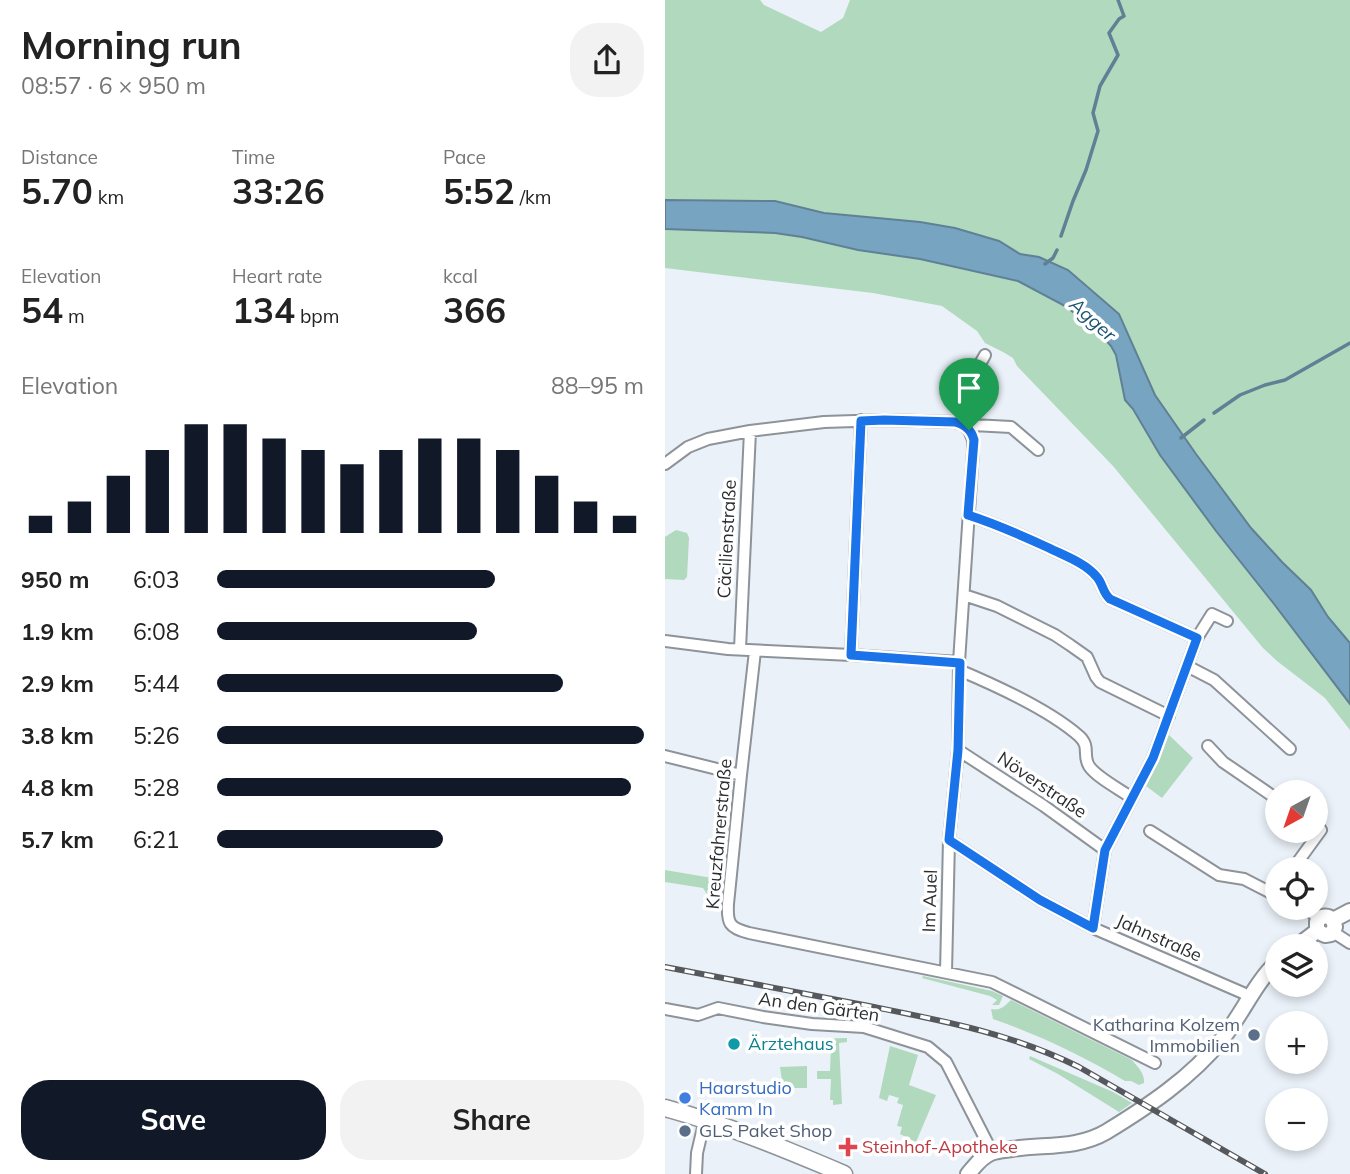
<!DOCTYPE html>
<html lang="en">
<head>
<meta charset="utf-8">
<style>
	body { margin:0; font-family:Mulish,sans-serif; background:#f2f2f2; color:#222; height:100vh; display:flex; flex-direction:column; font-size:26px; white-space:nowrap }
	* { box-sizing:border-box; margin:0 }
	p { font-size:23px; color:#767676 }
	.icon { flex:none; width:38px; height:38px; fill:none; stroke:currentColor; stroke-width:2; stroke-linecap:round; stroke-linejoin:round }
	.map { position:relative; flex:1; overflow:hidden }
	.drawer { display:flex; flex-direction:column; background:#fff; width:665px }
	.drawer>* { flex:none }
	.needle { width:46px; rotate:220deg }
	.fabs { position:absolute; left:600px; top:780px; display:grid; gap:14px }
	.fabs a { display:grid; place-items:center; width:63px; height:63px; border-radius:50%; background:#fff; box-shadow:0 4px 10px #0003; font-size:35px }
	.pin { position:absolute; display:grid; place-items:center; width:60px; height:60px; color:#fff; margin:-72px -30px; border-radius:50% 50% 50% 0; rotate:-45deg; box-shadow:0 0 7px #0007 }
	.pin .icon { rotate:45deg }
	.round { display:grid; place-items:center; flex:none; width:74px; height:74px; border-radius:28px; background:#f2f2f2 }
	.overview { display:flex; align-items:center; justify-content:space-between; height:119px; padding:0 21px }
	h1 { font-size:38px; font-weight:700; line-height:52px }
	.stats { display:grid; grid-template-columns:repeat(3,1fr); gap:10px; height:119px; padding:7px 21px }
	.stats div { display:grid; align-content:center }
	.stats b { font-size:35px; font-weight:700 }
	.stats small { font-size:19px; font-weight:400 }
	.stats p { font-size:19px }
	.chart { height:196px; padding:14px 21px }
	.chart p { display:flex; justify-content:space-between }
	.chart svg { width:100%; height:126px; margin-top:7px; stroke:#111827; stroke-width:6 }
	.primary-button { display:flex; gap:14px; margin-top:auto; padding:14px 21px }
	.primary-button a { flex:1; height:80px; border-radius:28px; background:#111827; color:#fff; font-size:28px; font-weight:700; line-height:80px; text-align:center }
	.primary-button a+a { background:#f2f2f2; color:#222 }
	ul { padding:0 21px; list-style:none; font-size:23px }
	li { display:grid; grid-template-columns:112px 84px 1fr; align-items:center; height:52px }
	li i { height:18px; border-radius:9px; background:#111827 }
	main { display:flex; flex:1; min-height:0 }
	.map>svg:first-child { display:block }
	.green { fill:#b1d9bd; fill-rule:evenodd }
	.water { fill:#77a4c1; stroke:#608095; stroke-width:2 }
	.lines { fill:none; stroke-linecap:round; stroke-linejoin:round }
	.stream { stroke:#608095; stroke-width:3.5 }
	.street-casing { stroke:#8d9399; stroke-width:14 }
	.secondary-casing { stroke:#8d9399; stroke-width:18 }
	.primary-casing { stroke:#8d9399; stroke-width:19 }
	.street { stroke:#fff; stroke-width:10 }
	.secondary { stroke:#fff; stroke-width:14 }
	.primary { stroke:#fff; stroke-width:16 }
	.rail-casing { stroke:#55585c; stroke-width:6 }
	.rail { stroke:#fff; stroke-width:3.5; stroke-dasharray:10; stroke-linecap:butt }
	.route-casing { stroke:#fff; stroke-width:14 }
	.route { stroke:#1a73e8; stroke-width:9 }
	.service-dot { fill:#5c6f8a; stroke:#fff; stroke-width:2.5 }
	.culture-dot { fill:#0f9aa8; stroke:#fff; stroke-width:2.5 }
	.shop-dot { fill:#3f7fe0; stroke:#fff; stroke-width:2.5 }
	.health-dot { fill:#e0444e; stroke:#fff; stroke-width:2.5 }
	.labels { text-anchor:middle; stroke-width:7; stroke-linejoin:round; paint-order:stroke }
	.street-label { font-size:18px; fill:#2a2c2f; stroke:#fff }
	.service-label { font-size:18px; fill:#4e5e75; stroke:#fff; text-anchor:end }
	.culture-label { font-size:18px; fill:#0d838f; stroke:#fff; text-anchor:start }
	.shop-label { font-size:18px; fill:#366cbe; stroke:#fff; text-anchor:start }
	.health-label { font-size:18px; fill:#be3a42; stroke:#fff; text-anchor:start }
	.water-label { font-size:19px; font-style:italic; fill:#1d5472; stroke:#fff }
</style>
</head>
<body>
<main>
<section class="drawer">
<div class="overview"><div><h1>Morning run</h1><p>08:57 · 6 × 950 m</p></div><a class="round"><svg class="icon" aria-label="share" viewBox="0 0 24 24"><path d="M12 15V3M7 8l5-5 5 5M5 13v7h14v-7"/></svg></a></div>
<div class="stats">
<div><p>Distance</p><b>5.70<small> km</small></b></div>
<div><p>Time</p><b>33:26</b></div>
<div><p>Pace</p><b>5:52<small> /km</small></b></div>
</div>
<div class="stats">
<div><p>Elevation</p><b>54<small> m</small></b></div>
<div><p>Heart rate</p><b>134<small> bpm</small></b></div>
<div><p>kcal</p><b>366</b></div>
</div>
<div class="chart"><p><span>Elevation</span>88–95 m</p>
<svg viewBox="0 0 160 44" preserveAspectRatio="none"><path d="M5 44V38M15 44V33M25 44V24M35 44V15M45 44V6M55 44V6M65 44V11M75 44V15M85 44V20M95 44V15M105 44V11M115 44V11M125 44V15M135 44V24M145 44V33M155 44V38"/></svg>
</div>
<ul>
<li><b>950 m</b>6:03<i style="width:65%"></i></li>
<li><b>1.9 km</b>6:08<i style="width:61%"></i></li>
<li><b>2.9 km</b>5:44<i style="width:81%"></i></li>
<li><b>3.8 km</b>5:26<i style="width:100%"></i></li>
<li><b>4.8 km</b>5:28<i style="width:97%"></i></li>
<li><b>5.7 km</b>6:21<i style="width:53%"></i></li>
</ul>
<div class="primary-button"><a>Save</a><a>Share</a></div>
</section>
<div class="map">
<svg width="685" height="1174" viewBox="0 0 685 1174">
	<rect width="100%" height="100%" fill="#eaf1f8"/>
	<!-- green -->
	<path class="green" d="M0 0H95L99 5 156 32 178 18 185 0H685V643L664 618 685 650V730L660 698 612 661 598 648 448 466 352 366 348 358 338 352 320 343 312 331 277 306 208 293 0 268ZM151 211 159 213 255 222 290 228 334 241 150 212Z
		M11 530 22 533 24 538 22 577 19 580 0 579V537Z
		M504 735 528 758 497 798 481 786Z
		M0 870 59 880 58 896 46 900 38 888 0 882Z
		M258 976 327 991 338 996 334 1005H327L332 1000 325 996 257 978Z
		M346 1000 467 1060C473 1067 480 1074 479 1083L474 1085 466 1081H460C416 1055 376 1036 328 1019L326 1009C335 1011 340 1006 346 1000Z
		M182 1038V1042L174 1043 177 1104 168 1105V1100H165L166 1079H152V1071H165L166 1046H155L149 1039Z
		M225 1046 253 1055 244 1085 271 1095 251 1142 235 1134 237 1127 232 1126 238 1105 232 1103 234 1098 224 1095 222 1101 214 1098Z
		M365 1056 448 1092 467 1103 454 1112 393 1074 364 1059Z
		M142 1066V1088H118L115 1067Z"/>
	<!-- water -->
	<path class="water" d="M0 200 110 201 159 213 255 222 290 228 334 241 355 254 374 257 403 270 454 314 490 395 531 454 586 528 617 562 646 590 663 617 685 643V704L609 604 551 531 495 455 468 409 460 400 451 355 446 346 431 329 423 325 402 307 353 281 255 259 193 250 137 237 110 233 0 229Z"/>
	<g class="lines">
		<!-- stream -->
		<path class="stream" d="M396 236 408 201 421 170 433 131 428 113 435 86 453 55 444 33 454 19 459 16 453 0
			M380 264 388 258 392 250
			M549 413 575 395 600 385 620 380 685 343
			M516 438 539 420"/>
		<defs>
			<path id="street" d="M308 425 346 427 373 450
				M0 464 23 447 43 439 85 431 159 422 190 421 219 420 290 422 299 425 304 430
				M303 515C331 524 358 536 384 548 400 556 420 563 431 576 438 583 437 592 445 599L532 638
				M299 595 332 606 390 635 405 645 422 657 431 677 435 682 504 716
				M0 641 63 649 186 655 294 662
				M75 649 85 431
				M90 651 76 775 63 904C62 923 64 928 84 933L327 982 490 1063
				M186 655 196 420
				M522 666 549 680 625 749
				M294 670C332 686 383 709 414 736 426 747 417 754 424 766 431 777 456 790 467 798
				M543 746 558 762 612 799
				M293 750 379 806 440 850
				M0 756 76 775
				M485 831 554 875 579 879 612 896
				M284 840 375 900 428 928 578 993 584 998
				M627 870 656 830 651 823
				M641 908 654 919
				M428 928 440 850 488 758 532 638 547 614 562 621
				M668 932 685 943
				M281 972 284 840 293 750 294 662 308 451V440L304 430 308 425 311 371 320 355
				M0 1009 33 1015 53 1008 98 1017 147 1024 199 1027 263 1047 281 1062 327 1152
				M31 1174 32 1153 40 1119"/>
			<path id="secondary" d="M668 920 685 911
				M652 931 660 935 666 934 670 927 668 920
				M652 931V922C656 915 663 915 668 920
				M631 947 652 931
				M303 1174C310 1166 316 1157 326 1153 333 1150 341 1150 347 1149 378 1144 412 1149 441 1132 482 1107 526 1078 557 1039 577 1015 589 984 612 962"/>
			<path id="primary" d="M0 1108C62 1125 120 1149 179 1174"/>
		</defs>
		<!-- street casing -->
		<use href="#street" class="street-casing"/>
		<!-- secondary casing -->
		<use href="#secondary" class="secondary-casing"/>
		<!-- primary casing -->
		<use href="#primary" class="primary-casing"/>
		<!-- street -->
		<use href="#street" class="street"/>
		<!-- secondary -->
		<use href="#secondary" class="secondary"/>
		<!-- primary -->
		<use href="#primary" class="primary"/>
		<defs>
			<path id="rail" d="M0 967C68 980 136 993 204 1006 279 1021 345 1033 414 1067L600 1174"/>
		</defs>
		<!-- rail casing -->
		<use href="#rail" class="rail-casing"/>
		<!-- rail -->
		<use href="#rail" class="rail"/>
	</g>
	<g class="lines">
		<defs>
			<path id="route" d="M219 420 290 422C300 425 306 429 309 440L303 515C331 524 358 536 384 548 400 556 420 563 431 576 438 583 437 592 445 599L532 638 488 758 440 850 428 928 375 900 284 840 293 750 295 663 186 655 196 421Z"/>
		</defs>
		<!-- route casing -->
		<use href="#route" class="route-casing"/>
		<!-- route -->
		<use href="#route" class="route"/>
	</g>
	<!-- markers -->
	<g class="service-dot">
		<circle cx="589" cy="1035" r="7"/>
		<circle cx="20" cy="1131" r="7"/>
	</g>
	<circle class="culture-dot" cx="69" cy="1044" r="7"/>
	<circle class="shop-dot" cx="20" cy="1098" r="7"/>
	<path class="health-dot" d="M179.5 1136.5h7v7h7v7h-7v7h-7v-7h-7v-7h7z"/>
	<g class="labels">
		<!-- street labels -->
		<g class="street-label">
			<text transform="translate(62 539) rotate(-87)" y="6">Cäcilienstraße</text>
			<text transform="translate(377 785) rotate(34)" y="6">Növerstraße</text>
			<text transform="translate(54 834) rotate(-85)" y="6">Kreuzfahrerstraße</text>
			<text transform="translate(265 901) rotate(-88)" y="6">Im Auel</text>
			<text transform="translate(494 938) rotate(24)" y="6">Jahnstraße</text>
			<text transform="translate(154 1007) rotate(8)" y="6">An den Gärten</text>
		</g>
		<!-- service labels -->
		<g class="service-label">
			<text x="575" y="1031">Katharina Kolzem<tspan x="575" dy="21">Immobilien</tspan></text>
			<text x="34" y="1137" text-anchor="start">GLS Paket Shop</text>
		</g>
		<!-- culture labels -->
		<g class="culture-label">
			<text x="83" y="1050">Ärztehaus</text>
		</g>
		<!-- shop labels -->
		<g class="shop-label">
			<text x="34" y="1094">Haarstudio<tspan x="34" dy="21">Kamm In</tspan></text>
		</g>
		<!-- health labels -->
		<g class="health-label">
			<text x="197" y="1153">Steinhof-Apotheke</text>
		</g>
		<!-- water labels -->
		<g class="water-label">
			<text transform="translate(428 319) rotate(42)" y="7">Agger</text>
		</g>
	</g>
</svg>
<div class="fabs">
<a><svg class="needle" viewBox="-14 -14 28 28"><path d="M0-13l5 13h-10z" fill="#e53935"/><path d="M0 13l5-13h-10z" fill="#767676"/></svg></a>
<a><svg class="icon" aria-label="locate" viewBox="0 0 24 24"><circle cx="12" cy="12" r="6"/><path d="M12 2v4M12 18v4M2 12h4M18 12h4"/></svg></a>
<a><svg class="icon" aria-label="layers" viewBox="0 0 24 24"><path d="M12 4l9 5-9 5-9-5zM3 14l9 5 9-5"/></svg></a>
<a>+</a>
<a>−</a>
</div>
<div class="pin" style="left:304px;top:430px;background:#1e9e55"><svg class="icon" aria-label="arrive" viewBox="0 0 24 24"><path d="M6 21V4h12l-3 4 3 4H6"/></svg></div>
</div>
</main>
</body>
</html>
